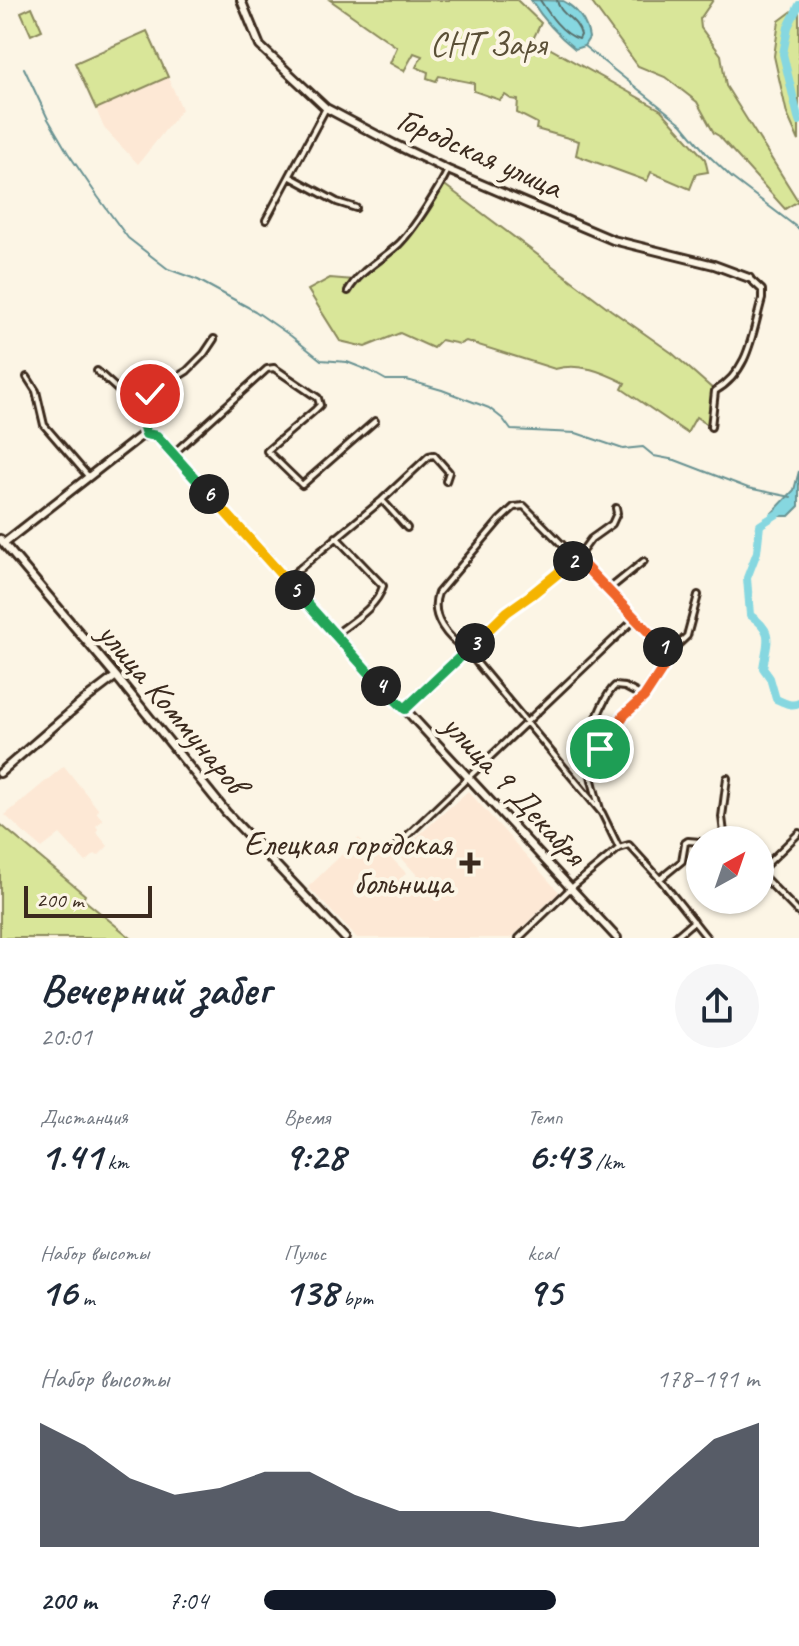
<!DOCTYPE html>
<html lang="ru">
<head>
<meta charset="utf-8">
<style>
	body { margin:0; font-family:Caveat,sans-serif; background:#f6f6f7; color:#1f2937; height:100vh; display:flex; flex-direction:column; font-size:30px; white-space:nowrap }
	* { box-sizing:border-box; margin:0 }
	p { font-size:26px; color:#747a83 }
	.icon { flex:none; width:44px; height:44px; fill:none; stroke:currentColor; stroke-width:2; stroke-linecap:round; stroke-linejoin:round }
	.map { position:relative; height:938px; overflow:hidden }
	.drawer { display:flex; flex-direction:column; background:#fff; flex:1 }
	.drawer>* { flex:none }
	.needle { width:52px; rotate:40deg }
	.tools { position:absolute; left:686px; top:826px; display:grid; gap:16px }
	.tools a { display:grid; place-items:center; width:88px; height:88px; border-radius:50%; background:#fff; box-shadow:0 2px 6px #0004; font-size:40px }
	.scale { position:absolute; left:24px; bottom:20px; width:128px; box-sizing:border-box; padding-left:8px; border:4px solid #3b2a1e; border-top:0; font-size:22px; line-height:28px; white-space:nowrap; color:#3b2a1e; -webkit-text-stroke:6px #fcf5e5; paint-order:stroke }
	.pin { position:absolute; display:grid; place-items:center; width:68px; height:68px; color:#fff; margin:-34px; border:4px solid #fff; border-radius:50%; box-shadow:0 2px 8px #0007 }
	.km { position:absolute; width:40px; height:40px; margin:-20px; border-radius:50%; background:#222; color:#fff; font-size:22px; line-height:40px; text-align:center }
	.round { display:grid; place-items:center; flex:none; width:84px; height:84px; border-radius:42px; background:#f6f6f7 }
	.overview { display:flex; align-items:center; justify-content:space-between; height:136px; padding:0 40px }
	h1 { font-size:44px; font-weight:700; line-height:60px }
	.figures { display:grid; grid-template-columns:repeat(3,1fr); gap:12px; height:136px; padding:8px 40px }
	.figures div { display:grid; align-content:center }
	.figures b { font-size:40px; font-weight:700 }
	.figures small { font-size:22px; font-weight:400 }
	.figures p { font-size:22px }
	.chart { height:224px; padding:16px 40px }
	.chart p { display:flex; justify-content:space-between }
	.chart svg { width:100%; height:144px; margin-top:8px; fill:#111827; opacity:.7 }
	ul { padding:0 40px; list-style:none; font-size:26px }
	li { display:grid; grid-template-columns:128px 96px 1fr; align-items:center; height:60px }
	li i { height:20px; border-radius:10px; background:#111827 }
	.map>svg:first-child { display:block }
	.built { fill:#fde8d5 }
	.green { fill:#d9e699; stroke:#8a885c; stroke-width:2 }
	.water { fill:#86d7e0; stroke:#689292; stroke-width:2 }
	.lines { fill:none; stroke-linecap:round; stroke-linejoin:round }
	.shore { stroke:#596f6c; stroke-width:2 }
	.stream { stroke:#689292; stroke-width:2 }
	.river { stroke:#86d7e0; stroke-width:8 }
	.street-casing { stroke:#3b2a1e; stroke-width:10 }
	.secondary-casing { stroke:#3b2a1e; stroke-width:12 }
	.street { stroke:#fcf5e5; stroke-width:4 }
	.secondary { stroke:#fcf5e5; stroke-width:6 }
	.split-1-casing { stroke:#fff; stroke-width:16 }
	.split-2-casing { stroke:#fff; stroke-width:16 }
	.split-3-casing { stroke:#fff; stroke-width:16 }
	.split-4-casing { stroke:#fff; stroke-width:16 }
	.split-5-casing { stroke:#fff; stroke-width:16 }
	.split-6-casing { stroke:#fff; stroke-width:16 }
	.split-7-casing { stroke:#fff; stroke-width:16 }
	.split-1 { stroke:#f0652b; stroke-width:10 }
	.split-2 { stroke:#f0652b; stroke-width:10 }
	.split-3 { stroke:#f5b400; stroke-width:10 }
	.split-4 { stroke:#22a559; stroke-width:10 }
	.split-5 { stroke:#22a559; stroke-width:10 }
	.split-6 { stroke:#f5b400; stroke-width:10 }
	.split-7 { stroke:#22a559; stroke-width:10 }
	.poi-dot { fill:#3b2a1e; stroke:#fcf5e5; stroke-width:3 }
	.labels { text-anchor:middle; stroke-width:8; stroke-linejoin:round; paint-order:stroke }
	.park-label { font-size:34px; fill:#5b5037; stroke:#fcf5e5 }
	.street-label { font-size:34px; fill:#3b2a1e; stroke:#fcf5e5 }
	.poi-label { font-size:34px; fill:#3b2a1e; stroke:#fcf5e5; text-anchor:end }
</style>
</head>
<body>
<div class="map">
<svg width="799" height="938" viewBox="0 0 799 938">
	<rect width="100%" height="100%" fill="#fcf5e5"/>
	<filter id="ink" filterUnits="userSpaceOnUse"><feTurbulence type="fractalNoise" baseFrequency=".0125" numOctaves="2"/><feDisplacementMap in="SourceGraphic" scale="16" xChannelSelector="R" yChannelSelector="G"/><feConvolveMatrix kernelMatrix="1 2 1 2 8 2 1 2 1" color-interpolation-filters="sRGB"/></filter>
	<g filter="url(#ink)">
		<!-- built -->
		<path class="built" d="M168 77 182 109 138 164 104 128 96 109Z
			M64 766 98 809 97 813 103 820 96 826 98 829 96 832 108 846 98 856 95 854 86 862 60 834 42 848 23 832 5 815Z
			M468 791 559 892 511 938H357L308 887 359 838 372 851 379 845 406 873 396 884 409 897 424 883 398 854Z"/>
		<!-- green -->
		<path class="green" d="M330 0H517L541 23 533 39 661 110 705 159 708 172 696 174 690 189 651 172 647 181 576 155 579 141 536 129 537 123 517 113 518 100 511 99 505 95 500 100 474 91V83L439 76 436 81 427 78 428 72 416 67 422 56 414 53 404 71 390 63 397 47Z
			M590 0H713L700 19 701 28 721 55 726 86 798 201 785 209 719 136 714 133 697 102 665 77 638 66Z
			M799 6V141L787 114 774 56 779 21Z
			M32 7 42 30 31 35 21 12Z
			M147 31 168 77 96 109 75 63Z
			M442 183 611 310 672 353 715 391 711 427 696 417 687 433 622 389 625 383C603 372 580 362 555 369L466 341 460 344 441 340 433 348 400 333 365 347 340 341 308 290 330 278 354 280 401 241Z
			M0 824 85 895 83 899 131 938H0Z"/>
		<!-- water -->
		<path class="water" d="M531 0C540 0 555 0 563 1 578 9 587 23 589 38L584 46 575 49C557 35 543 19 531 0Z
			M799 471V506L789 516H774L772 513 794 490Z"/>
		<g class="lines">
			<!-- shore -->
			<path class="shore" d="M540 0C549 14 562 34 579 39L581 35C578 19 559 15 557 0"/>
			<!-- stream -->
			<path class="stream" d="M584 46 682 124 706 153 732 178 799 229
				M24 68 48 119 68 153 98 197 128 238 168 269 198 280 255 311 291 336 321 360 347 362 370 371 386 380H407L442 390 489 408 503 419 511 430 576 433 623 449 643 447 654 456 675 460 748 488 791 497"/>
			<!-- river -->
			<path class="river" d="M799 5 788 27 783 54 799 121
				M782 511 760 525 757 552 747 578 750 615C775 632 767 641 763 668L770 678 776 699C783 702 791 707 799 703"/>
			<defs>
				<path id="street" d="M291 177 337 202 356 208
					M266 220 326 108
					M348 291C360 270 382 260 399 244 414 229 439 189 448 170
					M97 371 138 408 146 434
					M27 377 36 391 44 425 88 476
					M138 408 150 394 187 371 204 354 214 339
					M711 427 715 391C749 372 752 334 762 299V290L749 278
					M174 453 267 369 274 368 318 398 320 405 315 410 267 451 302 485 375 421
					M382 500 407 528
					M286 580 382 500 429 456 434 455 449 472 446 481
					M608 590 644 561
					M336 634C353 621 377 607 383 586L336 537
					M669 653 524 506 514 507 499 521 438 593C429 617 448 638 467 651L602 813 619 848 629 845 660 879 707 938
					M405 709 507 612 531 595 577 558 591 539 612 524 617 513 616 508
					M588 751C623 743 605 735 624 715 630 708 638 703 644 697
					M600 809C588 769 582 747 601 708 605 700 608 692 615 686L625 687 644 697 663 668 669 653 687 636 698 595
					M799 833 763 868 761 874 799 913
					M714 840 721 837 724 833 722 817 727 778
					M390 852 634 620
					M660 879 682 861 685 843 688 841 700 842
					M519 938 571 888 618 849
					M674 938 694 921"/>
				<path id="secondary" d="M241 0 260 46 326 108 394 144 448 170 613 240 714 265 749 278
					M0 539 116 676 226 812 345 938
					M4 543 141 436 151 434 157 436 385 690 405 709 617 938
					M0 773 82 702 116 676"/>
			</defs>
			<!-- street casing -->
			<use href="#street" class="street-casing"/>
			<!-- secondary casing -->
			<use href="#secondary" class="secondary-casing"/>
			<!-- street -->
			<use href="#street" class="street"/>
			<!-- secondary -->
			<use href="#secondary" class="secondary"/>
		</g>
	</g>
	<g class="lines" filter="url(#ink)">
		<defs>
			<path id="split-1" d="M600 749 607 746 612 739 623 716 644 697 663 668 669 653 663 647"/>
			<path id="split-2" d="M573 561 577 558 663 647"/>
			<path id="split-3" d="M475 643 507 612 531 595 573 561"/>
			<path id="split-4" d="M381 686 405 709 475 643"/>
			<path id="split-5" d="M295 590 381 686"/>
			<path id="split-6" d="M209 494 295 590"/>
			<path id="split-7" d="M150 394 138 408 146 434 157 436 209 494"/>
		</defs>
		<!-- split-1 casing -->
		<use href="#split-1" class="split-1-casing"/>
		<!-- split-2 casing -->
		<use href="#split-2" class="split-2-casing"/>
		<!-- split-3 casing -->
		<use href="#split-3" class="split-3-casing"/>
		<!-- split-4 casing -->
		<use href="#split-4" class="split-4-casing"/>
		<!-- split-5 casing -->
		<use href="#split-5" class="split-5-casing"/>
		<!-- split-6 casing -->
		<use href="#split-6" class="split-6-casing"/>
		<!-- split-7 casing -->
		<use href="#split-7" class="split-7-casing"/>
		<!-- split-1 -->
		<use href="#split-1" class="split-1"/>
		<!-- split-2 -->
		<use href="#split-2" class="split-2"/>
		<!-- split-3 -->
		<use href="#split-3" class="split-3"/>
		<!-- split-4 -->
		<use href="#split-4" class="split-4"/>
		<!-- split-5 -->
		<use href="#split-5" class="split-5"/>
		<!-- split-6 -->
		<use href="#split-6" class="split-6"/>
		<!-- split-7 -->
		<use href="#split-7" class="split-7"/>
	</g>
	<!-- markers -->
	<path class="poi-dot" d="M466 851h8v8h8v8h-8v8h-8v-8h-8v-8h8z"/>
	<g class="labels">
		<!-- park labels -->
		<g class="park-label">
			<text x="488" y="55">СНТ Заря</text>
		</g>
		<!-- street labels -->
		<g class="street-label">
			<text transform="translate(480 152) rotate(24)" y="12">Городская улица</text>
			<text transform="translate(173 707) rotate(50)" y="12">улица Коммунаров</text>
			<text transform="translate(515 789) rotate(47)" y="12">улица 9 Декабря</text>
		</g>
		<!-- poi labels -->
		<g class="poi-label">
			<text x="452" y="855">Елецкая городская<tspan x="452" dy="39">больница</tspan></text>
		</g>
	</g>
</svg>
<div class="tools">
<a><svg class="needle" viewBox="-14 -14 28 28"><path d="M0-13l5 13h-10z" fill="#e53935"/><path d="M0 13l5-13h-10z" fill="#747a83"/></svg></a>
</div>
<div class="scale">200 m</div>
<div class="pin" style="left:600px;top:749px;background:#1e9e55"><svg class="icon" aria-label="arrive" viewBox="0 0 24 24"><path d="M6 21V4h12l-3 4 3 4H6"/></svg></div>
<div class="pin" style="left:150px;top:394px;background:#d93025"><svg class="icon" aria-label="check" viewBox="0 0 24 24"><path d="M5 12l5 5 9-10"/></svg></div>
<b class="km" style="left:663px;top:647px">1</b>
<b class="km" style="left:573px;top:561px">2</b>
<b class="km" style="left:475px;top:643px">3</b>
<b class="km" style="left:381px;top:686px">4</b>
<b class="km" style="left:295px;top:590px">5</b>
<b class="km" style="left:209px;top:494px">6</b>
</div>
<section class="drawer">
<div class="overview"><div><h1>Вечерний забег</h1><p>20:01</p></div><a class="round"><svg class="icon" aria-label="share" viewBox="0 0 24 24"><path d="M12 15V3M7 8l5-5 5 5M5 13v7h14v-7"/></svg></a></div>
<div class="figures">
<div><p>Дистанция</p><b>1.41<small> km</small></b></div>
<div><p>Время</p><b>9:28</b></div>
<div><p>Темп</p><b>6:43<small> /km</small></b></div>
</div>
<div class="figures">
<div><p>Набор высоты</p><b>16<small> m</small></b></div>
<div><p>Пульс</p><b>138<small> bpm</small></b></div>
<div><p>kcal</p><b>95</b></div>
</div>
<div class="chart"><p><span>Набор высоты</span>178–191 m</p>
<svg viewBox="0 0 160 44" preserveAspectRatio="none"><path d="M0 44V6L10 13L20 23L30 28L40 26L50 21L60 21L70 28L80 33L90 33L100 33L110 36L120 38L130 36L140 23L150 11L160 6V44z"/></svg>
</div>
<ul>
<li><b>200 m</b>7:04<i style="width:59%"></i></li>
</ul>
</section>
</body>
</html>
